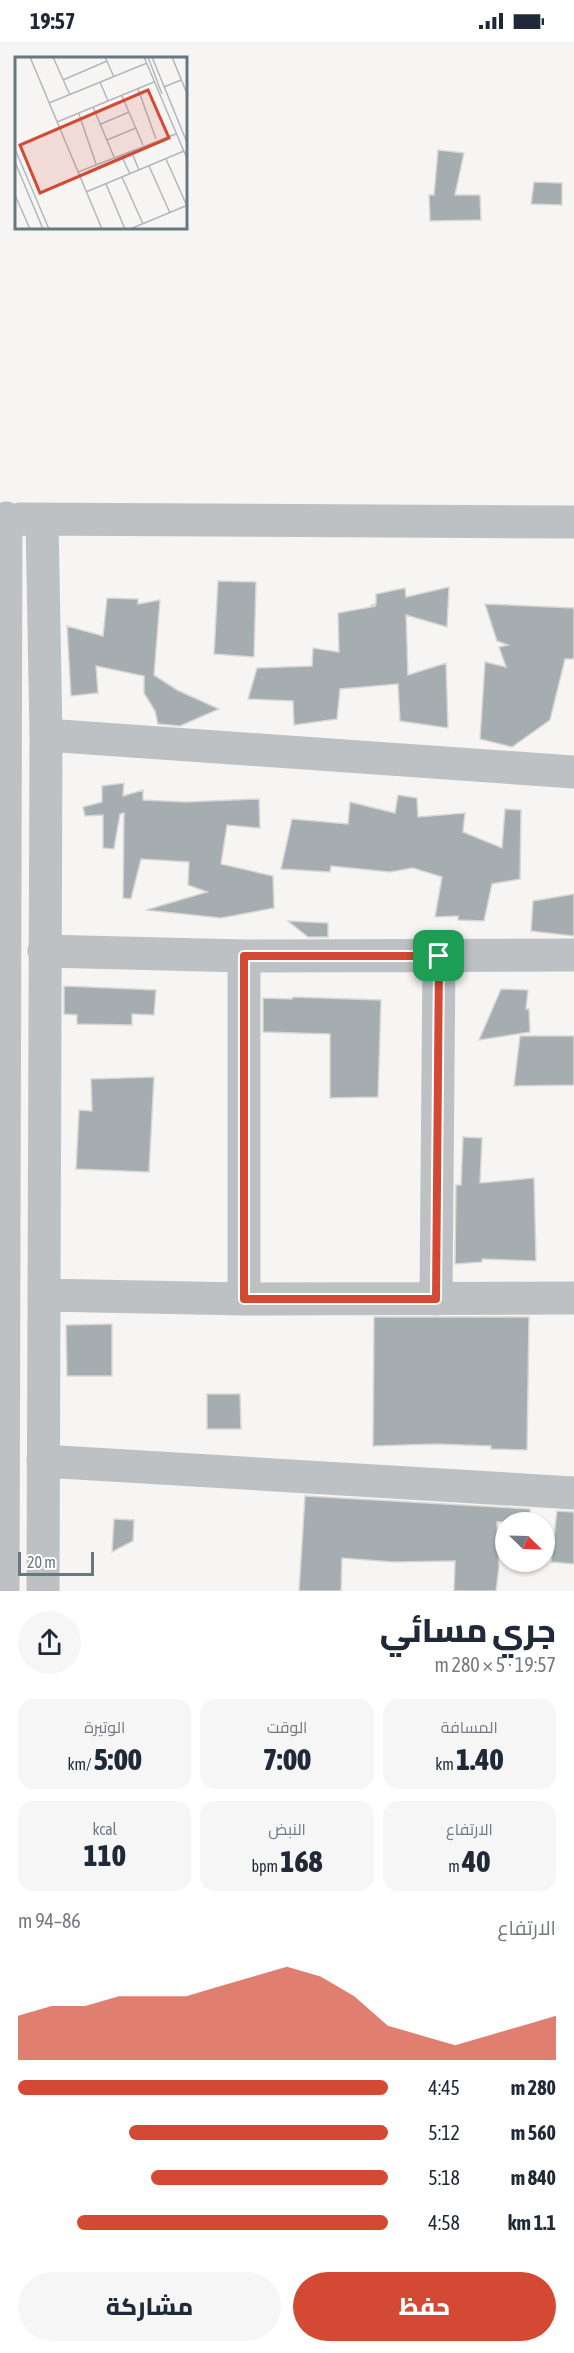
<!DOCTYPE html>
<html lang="ar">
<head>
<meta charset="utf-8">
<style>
	body { margin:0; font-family:"Asap Condensed",Cairo,sans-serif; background:#f6f6f7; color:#1f2937; direction:rtl; height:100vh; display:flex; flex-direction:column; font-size:22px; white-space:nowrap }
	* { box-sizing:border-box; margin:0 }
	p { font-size:20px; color:#747a83 }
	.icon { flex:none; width:33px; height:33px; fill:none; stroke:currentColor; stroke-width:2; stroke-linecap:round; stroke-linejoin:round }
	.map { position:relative; height:1549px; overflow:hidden; direction:ltr }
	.sheet { display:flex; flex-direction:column; background:#fff; flex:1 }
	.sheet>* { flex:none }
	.needle { width:39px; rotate:113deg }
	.controls { position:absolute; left:495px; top:1470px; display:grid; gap:12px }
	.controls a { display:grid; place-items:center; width:60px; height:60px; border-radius:50%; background:#fff; box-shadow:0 2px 4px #0004; font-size:30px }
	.scale { position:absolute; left:18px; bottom:15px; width:76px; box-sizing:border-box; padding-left:6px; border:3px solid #677881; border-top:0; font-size:16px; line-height:21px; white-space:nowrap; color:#677881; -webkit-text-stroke:4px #fff; paint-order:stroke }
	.pin { position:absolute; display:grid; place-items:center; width:51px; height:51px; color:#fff; margin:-26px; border-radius:12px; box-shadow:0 3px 9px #0006 }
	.round { display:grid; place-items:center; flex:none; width:63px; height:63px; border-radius:32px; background:#f6f6f7 }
	.summary { display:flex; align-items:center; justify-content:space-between; height:102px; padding:0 18px }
	h1 { font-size:33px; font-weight:800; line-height:45px }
	.figures { display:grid; grid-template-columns:repeat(3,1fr); gap:9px; height:102px; padding:6px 18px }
	.figures div { display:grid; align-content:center; border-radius:15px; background:#f6f6f7; text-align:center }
	.figures b { font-size:30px; font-weight:800 }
	.figures small { font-size:16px; font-weight:400 }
	.figures p { font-size:16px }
	.chart { height:168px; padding:12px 18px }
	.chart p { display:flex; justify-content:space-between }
	.chart svg { width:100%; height:108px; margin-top:6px; fill:#d44934; opacity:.7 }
	.button { display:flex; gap:12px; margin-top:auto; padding:12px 18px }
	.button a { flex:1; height:69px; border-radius:36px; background:#d44934; color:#fff; font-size:24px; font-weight:800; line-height:69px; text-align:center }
	.button a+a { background:#f6f6f7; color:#1f2937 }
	ul { padding:0 18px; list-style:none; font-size:20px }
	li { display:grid; grid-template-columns:96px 72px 1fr; align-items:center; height:45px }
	li i { height:15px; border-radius:8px; background:#d44934 }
	.status { display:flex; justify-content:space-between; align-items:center; height:42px; padding:0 30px; background:#fff; direction:ltr }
	.status svg { height:16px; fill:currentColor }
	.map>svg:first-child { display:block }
	.building { fill:#a5adb1; stroke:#d7d7d5; stroke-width:1.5 }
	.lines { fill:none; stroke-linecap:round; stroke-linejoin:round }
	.minor { stroke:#bdc1c4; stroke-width:33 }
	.route-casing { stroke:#fff; stroke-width:12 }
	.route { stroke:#d44934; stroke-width:8 }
	.inset-road { fill:none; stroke:#b0b8bb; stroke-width:1.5 }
	.view { fill:#d44934; fill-opacity:0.15; stroke:#d44934; stroke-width:3 }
	.inset-edge { fill:none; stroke:#677881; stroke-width:3 }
</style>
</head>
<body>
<div class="status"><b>19:57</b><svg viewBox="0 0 49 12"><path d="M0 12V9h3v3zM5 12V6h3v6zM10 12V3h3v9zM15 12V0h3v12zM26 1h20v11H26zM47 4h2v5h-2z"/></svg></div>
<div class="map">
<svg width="574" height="1549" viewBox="0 0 574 1549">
	<rect width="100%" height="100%" fill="#f6f5f3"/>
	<!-- building -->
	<path class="building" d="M438 108 464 111 455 153H480L481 178 430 179 429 153H434Z
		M534 140 562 141V163L531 162Z
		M218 539 256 540 254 615 214 612Z
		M449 545 447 585 406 573 408 633 446 621 448 686 400 679 398 642 340 647 337 677 294 683 293 659 248 657 257 626 312 624 313 606 339 610 338 571 376 564 371 563 376 562V552L405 546 406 555Z
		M107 556 138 557V562L160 558 154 633 177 648 219 667 180 684 158 682 155 669 144 651V634L96 624 98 651 71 654 67 584 103 594Z
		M485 562 574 566V617H565L550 678 512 705 480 697 485 620 506 625 499 605 508 603 497 599Z
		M124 741 123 754 143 748V758L185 760 259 757 260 786 227 783 221 822 273 834 274 866 221 876 146 868 207 850 188 843 189 820 141 817 131 857 123 856 124 771 120 772 114 807 103 806V773L85 774 83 765 102 760V744Z
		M398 753 417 756 418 775 465 771 463 790 502 806 505 767 521 768 520 837 492 842 484 879 458 878V874L435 875 442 835 413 826 390 830 331 824 330 830 281 827 292 777 348 782 350 760 395 771Z
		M574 852V894L531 889 533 859Z
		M288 879 328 881V895H308Z
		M64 944 156 948 154 973 132 972V983L77 982V973L64 972Z
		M501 947 528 948 526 967H529L530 990 479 998Z
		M293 955 381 958 378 1055 330 1056V992L263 990V956L292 957Z
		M520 994H574V1043L514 1044Z
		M154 1035 149 1130 76 1127 79 1068 92 1069 91 1037Z
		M463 1095 482 1096 480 1141 534 1136 536 1219 482 1217V1220L455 1222 456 1143H461Z
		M374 1275H529L527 1408 491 1407V1404L435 1402 373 1404Z
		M112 1282V1334H67L66 1283Z
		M207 1352H240L241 1387H207Z
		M305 1454 530 1467V1480H497L499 1525 496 1549H454L455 1519 393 1520 342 1516 341 1549H299Z
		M557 1469 574 1470V1522L551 1520Z
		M114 1477 134 1478 133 1499 112 1510Z"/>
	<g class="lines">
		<!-- minor -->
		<path class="minor" d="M20 477 574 480
			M42 477 46 693 43 1549
			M46 693 574 730
			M44 909 244 914 574 913
			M244 914V1257
			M44 1253 244 1257 574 1256
			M436 1257 439 914
			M43 1419 574 1451
			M3 1549 6 476"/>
	</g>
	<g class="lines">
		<defs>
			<path id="route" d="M244 914H439L436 1257H244Z"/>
		</defs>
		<!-- route casing -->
		<use href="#route" class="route-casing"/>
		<!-- route -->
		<use href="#route" class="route"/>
	</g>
	<!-- overview -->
	<g transform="translate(15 15)">
		<rect width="172" height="172" fill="#f6f5f3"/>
		<path class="inset-road" d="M15 0 87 172M38 0 55 38M90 0 99 20M129 0 173 104M133 0 147 37M137 0 173 88M157 0 173 39M48 23 92 4M85 25 93 44M149 30 166 23M123 32 141 82M107 39 128 88M34 46 132 6M78 50 99 100M64 57 81 107M42 65 139 25M86 67 114 55M92 83 121 71M0 92 34 172M117 96 124 113M107 100 115 117M151 102 172 149M0 105 28 172M134 109 155 156M63 115 161 77M65 118 157 78M107 120 128 167M91 127 110 172M71 135 169 94M0 138 15 172M115 172 173 148"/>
		<path class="view" d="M133 33 154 81 25 136 5 88Z"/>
		<rect width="172" height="172" class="inset-edge"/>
	</g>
</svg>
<div class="controls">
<a><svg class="needle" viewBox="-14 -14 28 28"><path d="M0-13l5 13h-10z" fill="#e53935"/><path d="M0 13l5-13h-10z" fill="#747a83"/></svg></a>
</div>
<div class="scale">20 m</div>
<div class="pin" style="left:439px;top:914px;background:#1e9e55"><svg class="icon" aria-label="arrive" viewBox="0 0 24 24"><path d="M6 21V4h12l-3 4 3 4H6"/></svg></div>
</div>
<section class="sheet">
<div class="summary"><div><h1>جري مسائي</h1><p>19:57 · 5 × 280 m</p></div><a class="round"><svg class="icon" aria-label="share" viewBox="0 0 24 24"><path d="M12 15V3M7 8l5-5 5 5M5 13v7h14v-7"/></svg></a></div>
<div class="figures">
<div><p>المسافة</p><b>1.40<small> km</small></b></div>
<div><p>الوقت</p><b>7:00</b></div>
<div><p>الوتيرة</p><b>5:00<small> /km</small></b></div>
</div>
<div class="figures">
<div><p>الارتفاع</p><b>40<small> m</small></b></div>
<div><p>النبض</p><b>168<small> bpm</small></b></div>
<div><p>kcal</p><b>110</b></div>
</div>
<div class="chart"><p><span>الارتفاع</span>86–94 m</p>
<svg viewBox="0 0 160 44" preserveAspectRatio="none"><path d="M0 44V26L10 22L20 22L30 18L40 18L50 18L60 14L70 10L80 6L90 10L100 18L110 30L120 34L130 38L140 34L150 30L160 26V44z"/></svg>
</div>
<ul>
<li><b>280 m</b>4:45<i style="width:100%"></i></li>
<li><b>560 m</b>5:12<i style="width:70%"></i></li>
<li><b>840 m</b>5:18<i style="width:64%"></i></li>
<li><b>1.1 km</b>4:58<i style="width:84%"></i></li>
</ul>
<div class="button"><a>حفظ</a><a>مشاركة</a></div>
</section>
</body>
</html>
